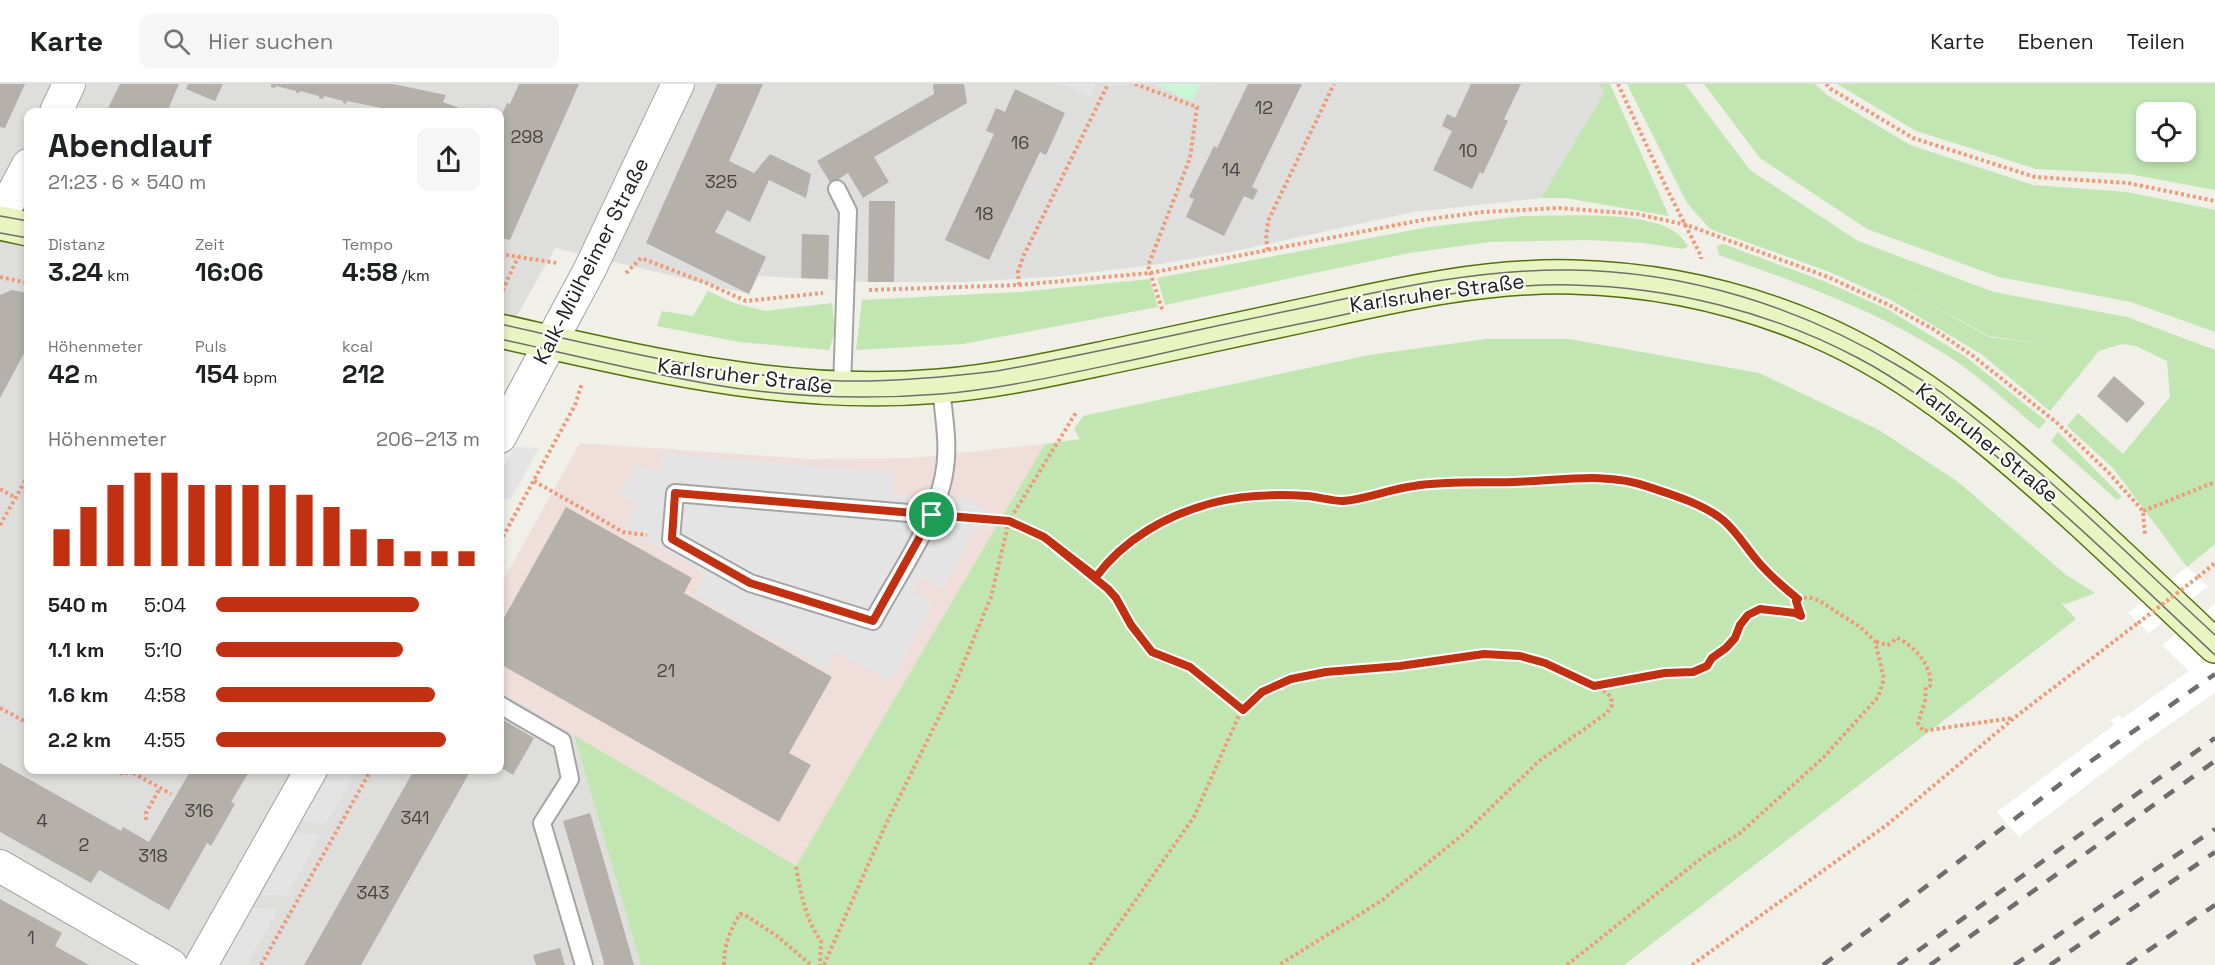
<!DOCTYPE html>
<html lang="de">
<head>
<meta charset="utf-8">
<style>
	body { margin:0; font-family:"Space Grotesk",sans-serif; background:#f6f6f6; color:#202124; height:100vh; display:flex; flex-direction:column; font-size:22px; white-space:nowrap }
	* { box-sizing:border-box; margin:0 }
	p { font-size:20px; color:#757577 }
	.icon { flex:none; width:33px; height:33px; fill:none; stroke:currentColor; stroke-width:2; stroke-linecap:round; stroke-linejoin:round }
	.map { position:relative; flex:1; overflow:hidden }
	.panel { position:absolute; left:24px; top:24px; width:480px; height:666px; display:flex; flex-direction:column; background:#fff; border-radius:12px; box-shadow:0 3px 9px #0003 }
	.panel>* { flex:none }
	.controls { position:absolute; left:2136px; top:18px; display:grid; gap:12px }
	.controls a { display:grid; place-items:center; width:60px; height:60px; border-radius:12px; background:#fff; box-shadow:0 3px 9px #0003; font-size:30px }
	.pin { position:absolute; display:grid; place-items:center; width:51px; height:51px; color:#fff; margin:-26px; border:3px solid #fff; border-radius:50%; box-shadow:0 2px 6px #0007 }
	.round { display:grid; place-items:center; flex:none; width:63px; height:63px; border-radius:12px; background:#f6f6f6 }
	.headline { display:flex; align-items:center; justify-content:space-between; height:102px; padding:0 24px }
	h1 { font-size:33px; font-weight:600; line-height:45px }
	.figures { display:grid; grid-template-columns:repeat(3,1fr); gap:9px; height:102px; padding:6px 24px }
	.figures div { display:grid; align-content:center }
	.figures b { font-size:26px; font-weight:600 }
	.figures small { font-size:16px; font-weight:400 }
	.figures p { font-size:16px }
	.chart { height:168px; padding:12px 24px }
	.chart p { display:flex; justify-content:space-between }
	.chart svg { width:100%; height:108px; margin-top:6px; stroke:#c13010; stroke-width:6 }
	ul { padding:0 24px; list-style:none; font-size:20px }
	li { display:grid; grid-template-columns:96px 72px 1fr; align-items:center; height:45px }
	li i { height:15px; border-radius:8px; background:#c13010 }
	header { display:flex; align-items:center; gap:36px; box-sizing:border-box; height:84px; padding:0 30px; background:#fff; border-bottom:2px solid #e0e0e0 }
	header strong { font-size:28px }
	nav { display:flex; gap:33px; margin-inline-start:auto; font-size:21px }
	.search { width:420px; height:54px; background:#f6f6f6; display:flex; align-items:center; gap:15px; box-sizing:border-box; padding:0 21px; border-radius:12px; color:#757577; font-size:22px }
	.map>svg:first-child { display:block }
	.residential { fill:#dededd }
	.commercial { fill:#efded9 }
	.grass { fill:#c2e6b2; fill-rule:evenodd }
	.park { fill:#c9f6d5 }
	.parking { fill:#e4e4e4 }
	.pier { fill:#fff }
	.building { fill:#b5b1aa }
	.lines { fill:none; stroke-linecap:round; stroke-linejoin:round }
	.lane-casing { stroke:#a4a4a4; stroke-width:20 }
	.street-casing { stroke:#a4a4a4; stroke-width:34 }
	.secondary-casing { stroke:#54710e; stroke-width:36 }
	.path { stroke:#ef9b79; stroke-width:4; stroke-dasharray:3 3; stroke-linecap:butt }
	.lane { stroke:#fff; stroke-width:16 }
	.street { stroke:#fff; stroke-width:32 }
	.secondary { stroke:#e9f5c1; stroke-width:33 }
	.tram { stroke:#6e6e6e; stroke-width:1.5 }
	.rail { stroke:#6e6e6e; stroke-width:4.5; stroke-dasharray:12 12; stroke-linecap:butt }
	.path-bridge { stroke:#ef9b79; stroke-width:4; stroke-dasharray:3 3; stroke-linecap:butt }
	.route-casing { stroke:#fff; stroke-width:12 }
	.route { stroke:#c13010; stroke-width:8 }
	.labels { text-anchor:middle; stroke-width:4.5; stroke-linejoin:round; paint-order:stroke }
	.number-label { font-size:18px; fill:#454442 }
	.street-label { font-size:21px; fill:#202020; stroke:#fff }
</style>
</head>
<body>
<header>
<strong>Karte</strong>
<div class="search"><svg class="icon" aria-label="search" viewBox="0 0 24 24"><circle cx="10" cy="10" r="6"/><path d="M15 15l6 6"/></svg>Hier suchen</div>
<nav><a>Karte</a><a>Ebenen</a><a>Teilen</a></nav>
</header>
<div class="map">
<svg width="2215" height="881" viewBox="0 0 2215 881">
	<rect width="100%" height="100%" fill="#f0efe8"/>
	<!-- residential -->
	<path class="residential" d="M0 0H1599L1604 9 1541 114 1413 128 1231 168 1160 180 1063 192 966 198H869L758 192 749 210 555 164 500 262V28H28V686H500V607L574 651 641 881H0Z"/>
	<!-- commercial -->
	<path class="commercial" d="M580 359 809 375 913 374 1045 360 796 783 500 607V502Z"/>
	<!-- grass -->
	<path class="grass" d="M1599 0H1610L1669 132 1566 114H1541L1604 9Z
		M1627 0H1685L1750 86 1858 157 1994 208 2127 233 2215 266V460L2187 483 2113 384 2067 342 2078 329 2123 370 2170 313 2167 277 2136 262 2122 260 2099 267 2050 327 1981 270 1891 216 1830 188 1710 145 1687 119ZM1900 203 1989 252 2058 262 1989 253Z
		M1704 0H1815L1827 11 1910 61 2033 101 2127 108 2215 126V248L2131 218 1999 193 1867 145 1760 74Z
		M1837 0H2215V106L2129 90 2036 85 1916 47ZM2146 28H2186V68H2146Z
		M1524 132C1562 132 1650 125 1679 151 1682 154 1685 158 1688 162L1684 165 1643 159 1589 156 1490 158 1409 169 1165 221 1157 194 1429 143Z
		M1723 160 1826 198 1887 225 1966 273 2046 337 2039 345C2012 323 1986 298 1957 278 1884 229 1802 200 1719 171L1717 162Z
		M1150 195 1158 223 963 260 856 266 862 216 1019 208Z
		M708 207 734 219 765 227 832 219 835 247 829 266 739 258 657 242 662 227 693 232Z
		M1486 255H1569L1759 289 1879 346 1957 397 2066 491 2095 509 2066 520 2061 519 2076 535 1624 881H641L574 651 796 782 1045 360 1080 355 1074 345 1083 332 1369 271Z
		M2058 348 2122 413 2117 416 2051 357Z"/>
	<!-- park -->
	<path class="park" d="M1155 0H1201L1192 18Z"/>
	<!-- parking -->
	<path class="parking" d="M1062 0H1096L1091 13Z
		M515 363 539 364 511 415 500 414V389Z
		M662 369 895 389 893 411 965 414 986 426 942 505 921 493 912 508 933 520 890 598 836 568 826 585 694 511 706 490 625 445 638 421 619 410 636 380 660 391Z
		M331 686H357L326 740 302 737Z
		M296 749 320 751 287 812 261 811Z
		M253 824 278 825 247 881H221Z"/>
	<!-- pier -->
	<path class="pier" d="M2187 483 2208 502 2149 549 2128 529Z
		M2215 520V567L2197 581 2215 569V609L2141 660 2019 753 1997 728 2114 641 2111 636 2119 631 2122 635 2189 587 2162 561Z"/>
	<!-- building -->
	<path class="building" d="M0 0H25L5 44 0 43Z
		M120 0H179L167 28H106Z
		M188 0H223L215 17 186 5Z
		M271 0H393L446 11 443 18 470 28H401L347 17 346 20 343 19V17L324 12 323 15 319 14V12L300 7 299 9H296V7L276 2 275 4 271 3Z
		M519 0H579L510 156 500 154V35L507 19 510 20Z
		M717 0H763L729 77 754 89 770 70 811 90 806 114 769 96 750 138 727 126 715 148 766 173 749 210 646 159Z
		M933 0H964L967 19 874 73 889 98 863 114 848 89 831 100 817 77 934 10Z
		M1248 0H1302L1252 103 1258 106 1253 116 1244 112 1224 152 1186 133 1194 115 1189 113 1214 62 1217 64Z
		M1471 0H1521L1504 35 1508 37 1483 90 1480 88 1472 105 1433 86 1452 47 1442 42 1447 30 1455 34Z
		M1015 5 1065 29 1046 71 1040 68 989 176 945 156 994 50 986 47 996 24 1005 28Z
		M869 117H895L894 198H868Z
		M802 150 829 151 828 195 801 194Z
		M12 206 28 209V262L0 314V211Z
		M2114 292 2145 319 2127 339 2097 312Z
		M566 423 692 494 684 509 832 593 789 669 811 681 779 738 500 580V541Z
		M500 634 534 654 513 691 500 683Z
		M0 679 121 747 123 743 149 758 191 686H250L231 718 235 720 211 762 207 759 169 826 99 786 91 799 0 748Z
		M414 686H471L361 881H304Z
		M590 729 622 839 634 881H604L603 875 563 737Z
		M0 815 62 849 55 862 89 881H0Z
		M560 864 565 881H536L533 871Z"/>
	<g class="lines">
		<defs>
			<path id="lane" d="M837 105 848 127 842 304
				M932 431 675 409 671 455 750 499 873 537C897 492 939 434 945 384 949 358 943 328 941 302
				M500 621 562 657 570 695 542 739 584 881"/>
			<path id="street" d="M56 28 69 0
				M0 134 28 81
				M500 353 590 185 678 0
				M0 782 171 881
				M201 881 311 686"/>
			<path id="secondary" d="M0 139 28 145
				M500 247C648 280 787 315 940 302 999 297 1057 284 1114 272 1184 257 1254 242 1324 227 1405 209 1488 191 1572 193 1655 195 1739 213 1816 246 1919 290 2004 366 2086 441 2129 481 2172 521 2215 562"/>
		</defs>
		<!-- lane casing -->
		<use href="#lane" class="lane-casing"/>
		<!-- street casing -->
		<use href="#street" class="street-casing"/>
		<!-- secondary casing -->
		<use href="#secondary" class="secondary-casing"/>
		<!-- path -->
		<path class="path" d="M1135 0 1197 23 1190 74 1148 182 1163 228
			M1618 0 1666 103 1701 172V175
			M1826 0 1831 5 1913 54 2035 93 2128 99 2215 117
			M1268 166 1266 155 1268 137 1334 0
			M500 170 557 179
			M626 189 641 174 706 199 746 217 823 209
			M0 193 28 199
			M1019 201 1018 188 1023 173 1108 0
			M869 206 1019 201 1150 189 1422 136 1483 128 1559 124 1637 130 1687 141 1828 193 1889 221 1933 245 1973 272 2056 338 2108 388 2143 427 2145 451
			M500 212 518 173
			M534 397 623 448 647 451
			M0 405 16 414
			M2143 427 2215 398
			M957 433 1009 437 1044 453 1096 493 1108 505 1116 514 1130 541 1152 568 1190 583 1243 626
			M0 441 28 392
			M500 458 575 321 582 299
			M1096 493C1124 456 1167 431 1212 419 1242 411 1276 410 1307 412 1317 413 1328 417 1338 417 1363 416 1389 406 1414 402 1447 396 1480 399 1513 398 1558 397 1605 387 1649 403 1673 411 1703 420 1723 436 1736 447 1745 462 1755 474 1767 489 1783 503 1798 515
			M2198 493 2215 479
			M1876 558 1888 561 1897 554C1914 561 1933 583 1930 602L1926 603 1925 617 1918 639 1923 647 2012 634
			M0 624 28 639
			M115 686 125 691 128 686
			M128 686 171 710
			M146 736V729L160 704
			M796 783C801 809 805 835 821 857L820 881
			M261 881 371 686
			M724 881C724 862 730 846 740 830L745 831 777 852 811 881
			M824 881 886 740 952 607 991 513 1009 437 1077 327
			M1090 881 1194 733 1240 629 1262 608 1291 595 1326 588 1400 582 1484 570 1520 572 1545 579 1576 591 1607 609 1611 613 1612 621 1607 629 1539 677 1466 748 1381 817 1279 881
			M1567 881 1704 772 1740 749 1823 674 1878 613 1884 595 1875 557 1860 543 1820 517 1809 513 1798 515 1796 517 1801 532 1795 529 1760 525 1748 531 1740 541 1735 554 1712 574 1707 582 1693 588 1665 589 1595 602
			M1692 881 1888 740 2014 634 2138 539"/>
		<!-- lane -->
		<use href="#lane" class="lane"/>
		<!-- street -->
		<use href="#street" class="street"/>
		<!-- secondary -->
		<use href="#secondary" class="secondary"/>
		<!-- tram -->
		<path class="tram" d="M0 132 28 137
			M0 149 28 154
			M500 240C612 265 726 294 842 297 894 298 946 293 997 287 1099 268 1200 245 1302 224 1390 205 1478 185 1569 186 1687 187 1801 223 1902 284 1915 292 1929 300 1942 309 2039 381 2126 469 2215 551
			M500 255C569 270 639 288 709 300 784 313 864 316 941 310 1008 304 1076 288 1142 274 1203 260 1263 247 1324 235 1405 217 1489 199 1572 201 1671 203 1771 228 1858 274 1902 297 1942 328 1980 359 2063 425 2138 499 2215 571"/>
		<!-- rail -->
		<path class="rail" d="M1823 881 2084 682 2215 590
			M1898 881 2215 654
			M1930 881 2215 677
			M2014 881 2215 745
			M2050 881 2215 768
			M2127 881 2215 821"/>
		<!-- path-bridge -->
		<path class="path-bridge" d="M2138 539 2198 493"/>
	</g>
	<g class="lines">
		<defs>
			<path id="route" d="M932 431 873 537 750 499 672 455 675 409 1009 437 1044 453 1096 493C1124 455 1167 431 1212 419 1242 411 1276 410 1307 412 1319 413 1331 417 1343 417 1367 415 1390 405 1414 402 1447 397 1480 399 1513 398 1558 397 1606 387 1649 403 1673 411 1703 420 1723 436 1736 447 1745 462 1755 474 1767 489 1783 503 1798 515L1796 517 1801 532 1795 529 1760 525 1748 531 1740 541 1735 554 1726 564 1712 574 1707 582 1693 588 1665 589 1594 602 1545 579 1520 572 1484 570 1400 582 1326 588 1291 595 1262 608 1243 626 1190 583 1152 568 1131 541 1116 514 1108 505 1044 453 1009 437 932 431"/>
		</defs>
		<!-- route casing -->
		<use href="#route" class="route-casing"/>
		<!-- route -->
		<use href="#route" class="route"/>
	</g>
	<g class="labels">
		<!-- number labels -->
		<g class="number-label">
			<text x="1264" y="30">12</text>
			<text x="527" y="59">298</text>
			<text x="1020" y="65">16</text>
			<text x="1468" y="73">10</text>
			<text x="1231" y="92">14</text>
			<text x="721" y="104">325</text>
			<text x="984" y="136">18</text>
			<text x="666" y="593">21</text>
			<text x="199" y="733">316</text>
			<text x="415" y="740">341</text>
			<text x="42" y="743">4</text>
			<text x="84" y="767">2</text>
			<text x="153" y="778">318</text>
			<text x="373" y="815">343</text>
			<text x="31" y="860">1</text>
		</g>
		<!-- street labels -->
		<g class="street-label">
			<text transform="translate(591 177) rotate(-63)" y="7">Kalk-Mülheimer Straße</text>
			<text transform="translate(1437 209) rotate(-8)" y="7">Karlsruher Straße</text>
			<text transform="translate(745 292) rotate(7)" y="7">Karlsruher Straße</text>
			<text transform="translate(1987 359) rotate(39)" y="7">Karlsruher Straße</text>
		</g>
	</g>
</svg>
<div class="controls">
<a><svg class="icon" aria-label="locate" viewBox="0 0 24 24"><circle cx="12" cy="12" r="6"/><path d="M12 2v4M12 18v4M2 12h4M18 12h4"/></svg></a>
</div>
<div class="pin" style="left:932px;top:431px;background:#1e9e55"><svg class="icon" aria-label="arrive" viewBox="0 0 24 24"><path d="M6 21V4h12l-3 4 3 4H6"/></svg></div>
<section class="panel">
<div class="headline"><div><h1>Abendlauf</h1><p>21:23 · 6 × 540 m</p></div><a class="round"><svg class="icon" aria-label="share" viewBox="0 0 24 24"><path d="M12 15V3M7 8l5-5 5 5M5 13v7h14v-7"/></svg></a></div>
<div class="figures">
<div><p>Distanz</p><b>3.24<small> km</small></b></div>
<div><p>Zeit</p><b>16:06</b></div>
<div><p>Tempo</p><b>4:58<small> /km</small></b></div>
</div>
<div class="figures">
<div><p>Höhenmeter</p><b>42<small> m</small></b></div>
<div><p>Puls</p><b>154<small> bpm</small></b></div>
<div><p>kcal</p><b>212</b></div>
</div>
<div class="chart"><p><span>Höhenmeter</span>206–213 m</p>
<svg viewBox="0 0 160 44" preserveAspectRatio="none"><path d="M5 44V29M15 44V20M25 44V11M35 44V6M45 44V6M55 44V11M65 44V11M75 44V11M85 44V11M95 44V15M105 44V20M115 44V29M125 44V33M135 44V38M145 44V38M155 44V38"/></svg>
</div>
<ul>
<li><b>540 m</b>5:04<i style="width:77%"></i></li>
<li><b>1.1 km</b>5:10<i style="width:71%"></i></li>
<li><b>1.6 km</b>4:58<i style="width:83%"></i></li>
<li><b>2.2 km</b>4:55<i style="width:87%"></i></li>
</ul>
</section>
</div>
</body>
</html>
